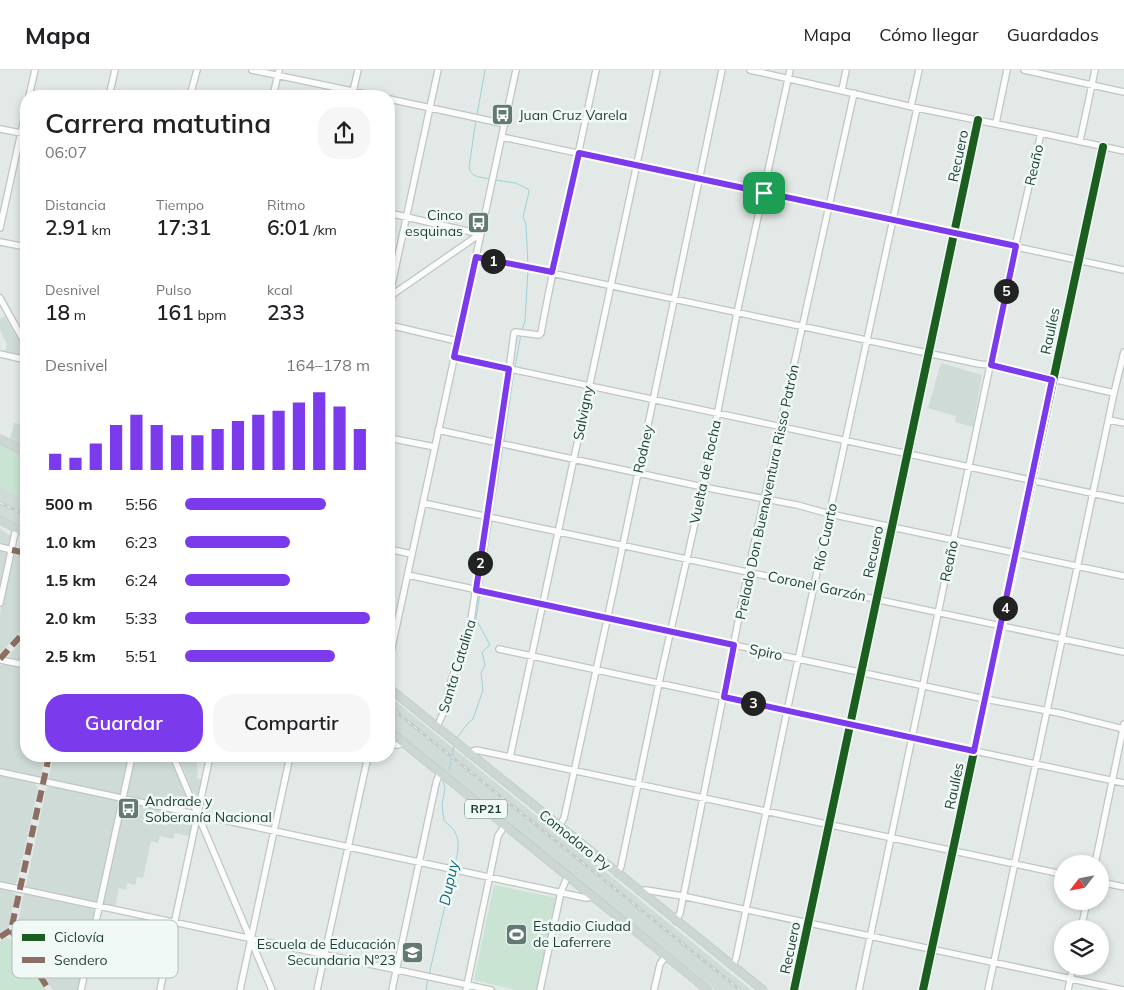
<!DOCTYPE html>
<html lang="es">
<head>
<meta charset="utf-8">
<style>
	body { margin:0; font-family:Mulish,sans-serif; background:#f6f6f6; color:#202124; height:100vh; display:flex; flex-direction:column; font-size:19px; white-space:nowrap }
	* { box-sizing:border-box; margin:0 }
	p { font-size:16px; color:#757577 }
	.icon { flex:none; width:28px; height:28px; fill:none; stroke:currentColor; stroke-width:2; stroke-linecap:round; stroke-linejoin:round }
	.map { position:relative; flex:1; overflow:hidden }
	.details { position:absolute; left:20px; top:20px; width:375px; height:672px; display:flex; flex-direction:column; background:#fff; border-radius:20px; box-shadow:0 2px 8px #0003 }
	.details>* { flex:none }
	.needle { width:32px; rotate:238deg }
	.controls { position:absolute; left:1054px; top:785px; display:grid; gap:10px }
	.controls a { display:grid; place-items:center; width:55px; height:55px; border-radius:50%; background:#fff; box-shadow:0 2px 8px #0003; font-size:25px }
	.pin { position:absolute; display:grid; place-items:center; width:42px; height:42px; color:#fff; margin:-21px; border-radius:10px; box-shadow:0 2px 8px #0006 }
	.km { position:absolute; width:25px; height:25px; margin:-12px; border-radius:50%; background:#222; color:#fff; font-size:14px; line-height:25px; text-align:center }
	.round { display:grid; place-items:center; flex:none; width:52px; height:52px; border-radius:20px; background:#f6f6f6 }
	.head { display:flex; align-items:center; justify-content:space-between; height:85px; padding:0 25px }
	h1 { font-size:28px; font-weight:600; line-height:38px }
	.metrics { display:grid; grid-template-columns:repeat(3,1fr); gap:8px; height:85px; padding:5px 25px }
	.metrics div { display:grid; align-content:center }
	.metrics b { font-size:21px; font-weight:600 }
	.metrics small { font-size:14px; font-weight:400 }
	.metrics p { font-size:14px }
	.chart { height:140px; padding:10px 25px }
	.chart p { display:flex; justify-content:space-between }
	.chart svg { width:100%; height:90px; margin-top:5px; stroke:#7c3aed; stroke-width:6 }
	.primary-button { display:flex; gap:10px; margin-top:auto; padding:10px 25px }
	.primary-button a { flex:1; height:58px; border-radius:20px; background:#7c3aed; color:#fff; font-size:20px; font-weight:600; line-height:58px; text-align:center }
	.primary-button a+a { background:#f6f6f6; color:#202124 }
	ul { padding:0 25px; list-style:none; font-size:16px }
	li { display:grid; grid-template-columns:80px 60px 1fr; align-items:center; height:38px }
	li i { height:12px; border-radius:6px; background:#7c3aed }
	header { display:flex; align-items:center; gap:30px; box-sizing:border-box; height:70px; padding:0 25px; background:#fff; border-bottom:1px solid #e0e0e0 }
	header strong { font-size:24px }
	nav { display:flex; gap:28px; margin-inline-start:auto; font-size:18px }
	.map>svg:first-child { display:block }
	.built { fill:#cfdbd6 }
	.green { fill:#c9e4d2 }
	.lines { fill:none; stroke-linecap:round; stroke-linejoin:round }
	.stream { stroke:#9dd2dd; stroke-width:1 }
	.minor-casing { stroke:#bfc6c3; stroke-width:8 }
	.major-casing { stroke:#bbc6c3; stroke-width:9 }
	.minor { stroke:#fbfcfb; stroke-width:5.5 }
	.major { stroke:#ccd6d3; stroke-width:8 }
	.rail-casing { stroke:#c6cac9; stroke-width:3 }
	.rail { stroke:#f0f9f5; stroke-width:1; stroke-dasharray:4; stroke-linecap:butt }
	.quiet { stroke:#8d6e63; stroke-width:6; stroke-dasharray:12 6; stroke-linecap:butt }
	.cycleway-casing { stroke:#f0f9f5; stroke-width:11 }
	.cycleway { stroke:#1b5e20; stroke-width:8 }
	.route-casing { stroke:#fff; stroke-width:10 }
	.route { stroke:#7c3aed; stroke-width:6 }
	.labels { text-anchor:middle; stroke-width:5; stroke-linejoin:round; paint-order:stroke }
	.shield { fill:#f0f9f5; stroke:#5d7770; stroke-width:1 }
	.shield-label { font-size:12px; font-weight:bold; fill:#1e3f37 }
	.poi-label { font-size:14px; fill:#1e3f37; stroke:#f0f9f5; text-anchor:start }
	.street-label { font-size:14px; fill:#1e3f37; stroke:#f0f9f5 }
	.water-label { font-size:15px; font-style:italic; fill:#116b81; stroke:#f0f9f5 }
	.key { fill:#f0f9f5; stroke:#b1c1bc; stroke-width:1 }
	.key-label { font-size:14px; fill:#1e3f37 }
</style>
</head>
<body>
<header>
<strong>Mapa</strong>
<nav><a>Mapa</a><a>Cómo llegar</a><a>Guardados</a></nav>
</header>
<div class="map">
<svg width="1124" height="920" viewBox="0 0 1124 920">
	<rect width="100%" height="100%" fill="#e2e9e6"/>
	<!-- built -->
	<path class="built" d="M5 246 25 282 23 286 5 283 7 274 0 260V249Z
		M941 293 982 305 973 357 955 352 956 346 928 338Z
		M14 353 26 355V377L10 369Z
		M0 417 26 430V457L0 445Z
		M0 459 11 466 9 475 7 477 0 476Z
		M0 481 7 483 8 487 0 520Z
		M16 484 26 485V555L0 584V544L12 487Z
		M26 565V593L11 590 9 588 10 584Z
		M3 594 26 599V686H45L41 705 39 707 0 699V596Z
		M389 626 751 920H716L389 657Z
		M54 686H130L121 724 118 725 52 711 49 707Z
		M134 686H169L190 736 189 739 128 726 127 724Z
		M178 686H196L198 705 196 706 198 709 204 710 199 725H196L193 722Z
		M0 705 34 712 38 719 17 812 13 815 0 812Z
		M50 716 115 729 118 733V736L98 830 94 832 28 818 26 816 46 719Z
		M128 732 190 746 193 750 190 766 175 763 173 769 160 766 158 773 151 771 143 808 137 807 135 815 127 813 126 820 119 818 115 837 104 835 103 833 124 734Z
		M0 819 13 822 15 825 8 860 0 866Z
		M26 823 93 838 95 840 78 920H53L16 863 23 826Z"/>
	<!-- green -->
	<path class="green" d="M0 372 26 384V430L0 417Z
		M494 815 557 828 538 920H517L474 910Z
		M6 868 15 871 46 920H0V871Z"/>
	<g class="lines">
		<!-- stream -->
		<path class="stream" d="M477 45 485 0
			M476 49 469 98C472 108 481 107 491 109
			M495 110 516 113 528 119 529 122 523 147 526 154 528 196
			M522 260 525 251 528 200
			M515 297 521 264
			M504 371 514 301
			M492 445 503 375
			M481 520 492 449
			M457 668 468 653 473 649 483 620 481 603 485 595 482 582 490 575 476 549 480 523
			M449 700 454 676
			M443 711 445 718 442 735 444 751C463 764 459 778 454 798
			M429 905 453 801
			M426 920 428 909"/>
		<defs>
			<path id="minor" d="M252 0 376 26
				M750 0 917 38 1041 63 1124 81
				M1024 0 1124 22
				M842 20 846 0
				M29 26 35 0
				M109 26 115 0
				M190 26 197 0
				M273 26 279 0
				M352 26 358 0
				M389 29 505 54
				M911 36 919 0
				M996 53 1007 0
				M0 59 26 64
				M502 67 1124 200
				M1080 71 1095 0
				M389 143 480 164
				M0 158 26 40
				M0 172 26 177
				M476 187 979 294 991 295 1114 323
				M389 227 480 164
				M0 228 26 275
				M389 228 438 0
				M389 255 457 271
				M0 284 26 290
				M454 287 1124 430
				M1109 350 1124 353
				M438 360 703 417 797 435 830 444 1124 506
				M389 368 435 377
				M423 433 1124 582
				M0 477 12 480
				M389 479 411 484
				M408 505 985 629 1059 643 1124 659
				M0 533 16 458
				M499 579 1124 713
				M0 590 26 595
				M389 591 516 0
				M437 657 445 639 449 617 470 556 487 446 494 411 514 263 515 262 539 265 541 263C557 175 578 88 596 0
				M389 673 397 675 404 673
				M468 683 476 680 510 687 1062 804
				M173 686 272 920
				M510 687 657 0
				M0 702 586 828 594 827
				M559 757 564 748 615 513 722 0
				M1095 794 1124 654
				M618 804 621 796 659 613 703 417 737 243 790 0
				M1100 812 1124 817
				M0 815 491 920
				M639 821 646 820 682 826 1123 920
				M676 851 680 843 748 502 854 23
				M1081 859 1087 831
				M733 895 736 888 787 641 917 38
				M81 920 132 686
				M160 920 210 686
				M240 920 290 686
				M317 920 368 686
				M392 920 436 713 440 702
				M466 920 498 766 505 755
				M540 920 561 822 568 805
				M654 920 660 894 666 886
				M794 920 978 50
				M859 920 1013 186 1041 63
				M923 920 1103 77
				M988 920 1114 323 1124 282
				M1068 920 1073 896"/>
			<path id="major" d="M0 369 26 382
				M0 450 26 463
				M389 618 763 920
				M389 661 708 920"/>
		</defs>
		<!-- minor casing -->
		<use href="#minor" class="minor-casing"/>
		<!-- major casing -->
		<use href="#major" class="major-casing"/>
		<!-- minor -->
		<use href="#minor" class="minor"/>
		<!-- major -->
		<use href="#major" class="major"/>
		<defs>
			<path id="rail" d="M0 433 26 445
				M389 636 740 920"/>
		</defs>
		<!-- rail casing -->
		<use href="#rail" class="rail-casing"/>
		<!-- rail -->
		<use href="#rail" class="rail"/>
		<!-- quiet -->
		<path class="quiet" d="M12 480 26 483
			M0 589 26 560
			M11 860 49 920
			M0 867 11 860 49 686"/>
		<defs>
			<path id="cycleway" d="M794 920 978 50
				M923 920 1103 77"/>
		</defs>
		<!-- cycleway casing -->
		<use href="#cycleway" class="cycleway-casing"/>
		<!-- cycleway -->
		<use href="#cycleway" class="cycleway"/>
	</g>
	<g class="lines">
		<defs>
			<path id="route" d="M579 83 1016 176 991 295 1052 310 974 681 724 627 734 575 476 520 509 299 454 287 476 187 552 202Z"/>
		</defs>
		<!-- route casing -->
		<use href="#route" class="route-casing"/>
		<!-- route -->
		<use href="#route" class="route"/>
	</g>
	<!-- icons -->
	<defs>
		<symbol id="bus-square" viewBox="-11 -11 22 22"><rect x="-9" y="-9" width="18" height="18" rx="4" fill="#637a74" stroke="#f0f9f5"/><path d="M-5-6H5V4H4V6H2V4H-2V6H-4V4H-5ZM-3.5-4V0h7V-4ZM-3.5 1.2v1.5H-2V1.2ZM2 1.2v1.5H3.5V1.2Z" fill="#fff"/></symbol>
		<symbol id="stadium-square" viewBox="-11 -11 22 22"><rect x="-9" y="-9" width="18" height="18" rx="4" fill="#637a74" stroke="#f0f9f5"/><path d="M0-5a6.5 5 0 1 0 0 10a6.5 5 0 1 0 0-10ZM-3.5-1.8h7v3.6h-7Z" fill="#fff"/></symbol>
		<symbol id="school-square" viewBox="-11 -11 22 22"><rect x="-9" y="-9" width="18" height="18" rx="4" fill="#637a74" stroke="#f0f9f5"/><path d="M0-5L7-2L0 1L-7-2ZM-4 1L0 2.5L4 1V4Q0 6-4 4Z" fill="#fff"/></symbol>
	</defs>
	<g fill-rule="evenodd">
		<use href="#bus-square" x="490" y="32" width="25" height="25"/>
		<use href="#bus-square" x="466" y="140" width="25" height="25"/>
		<use href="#bus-square" x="116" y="726" width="25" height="25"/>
		<use href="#stadium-square" x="504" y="852" width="25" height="25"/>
		<use href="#school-square" x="400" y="870" width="25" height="25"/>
	</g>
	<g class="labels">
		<!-- shield labels -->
		<rect class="shield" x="465" y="729.5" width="42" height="19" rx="4"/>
		<g class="shield-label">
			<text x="486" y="743">RP21</text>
		</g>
		<!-- poi labels -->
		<g class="poi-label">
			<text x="519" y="50">Juan Cruz Varela</text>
			<text x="463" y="150" text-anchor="end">Cinco<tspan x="463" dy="16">esquinas</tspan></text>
			<text x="145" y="736">Andrade y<tspan x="145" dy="16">Soberanía Nacional</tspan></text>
			<text x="533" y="861">Estadio Ciudad<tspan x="533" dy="16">de Laferrere</tspan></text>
			<text x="396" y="879" text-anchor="end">Escuela de Educación<tspan x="396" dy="16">Secundaria Nº23</tspan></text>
		</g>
		<!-- street labels -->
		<g class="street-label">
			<text transform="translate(958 86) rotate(-78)" y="5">Recuero</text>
			<text transform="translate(1034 95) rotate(-77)" y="5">Reaño</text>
			<text transform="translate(1050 261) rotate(-78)" y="5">Raulíes</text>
			<text transform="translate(583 343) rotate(-79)" y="5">Salvigny</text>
			<text transform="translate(643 379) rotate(-78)" y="5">Rodney</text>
			<text transform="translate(705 402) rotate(-78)" y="5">Vuelta de Rocha</text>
			<text transform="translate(767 422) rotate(-78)" y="5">Prelado Don Buenaventura Risso Patrón</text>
			<text transform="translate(825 467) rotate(-78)" y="5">Río Cuarto</text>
			<text transform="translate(873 482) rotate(-78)" y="5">Recuero</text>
			<text transform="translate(949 491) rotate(-78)" y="5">Reaño</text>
			<text transform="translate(817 516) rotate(12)" y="5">Coronel Garzón</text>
			<text transform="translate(766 582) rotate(12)" y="5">Spiro</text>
			<text transform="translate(457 596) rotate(-73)" y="5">Santa Catalina</text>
			<text transform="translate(954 716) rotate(-78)" y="5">Raulíes</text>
			<text transform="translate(575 770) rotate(39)" y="5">Comodoro Py</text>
			<text transform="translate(790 878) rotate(-78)" y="5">Recuero</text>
		</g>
		<!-- water labels -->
		<g class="water-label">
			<text transform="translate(449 813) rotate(-78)" y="5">Dupuy</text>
		</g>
	</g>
	<!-- legend -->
	<rect x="12" y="850" width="166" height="58" rx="8" class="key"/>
	<rect x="22" y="864" width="23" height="7" fill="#1b5e20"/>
	<rect x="22" y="887" width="23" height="6" fill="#8d6e63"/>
	<g class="key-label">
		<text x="54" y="872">Ciclovía</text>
		<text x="54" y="895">Sendero</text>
	</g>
</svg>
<div class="controls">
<a><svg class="needle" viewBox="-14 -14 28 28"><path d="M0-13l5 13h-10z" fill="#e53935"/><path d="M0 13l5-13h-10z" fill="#757577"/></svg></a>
<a><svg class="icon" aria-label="layers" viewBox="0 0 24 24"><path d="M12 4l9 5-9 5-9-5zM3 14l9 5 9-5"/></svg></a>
</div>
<div class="pin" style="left:764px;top:123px;background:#1e9e55"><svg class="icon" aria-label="arrive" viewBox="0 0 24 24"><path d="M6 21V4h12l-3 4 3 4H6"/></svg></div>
<b class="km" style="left:493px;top:191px">1</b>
<b class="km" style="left:480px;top:493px">2</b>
<b class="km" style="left:753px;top:633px">3</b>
<b class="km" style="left:1005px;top:538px">4</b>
<b class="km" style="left:1006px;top:221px">5</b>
<section class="details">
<div class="head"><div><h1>Carrera matutina</h1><p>06:07</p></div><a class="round"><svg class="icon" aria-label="share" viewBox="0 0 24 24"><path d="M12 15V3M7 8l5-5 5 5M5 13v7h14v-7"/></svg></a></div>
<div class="metrics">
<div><p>Distancia</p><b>2.91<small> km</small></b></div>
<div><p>Tiempo</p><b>17:31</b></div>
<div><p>Ritmo</p><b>6:01<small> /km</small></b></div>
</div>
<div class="metrics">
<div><p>Desnivel</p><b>18<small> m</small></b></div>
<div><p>Pulso</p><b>161<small> bpm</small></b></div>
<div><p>kcal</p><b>233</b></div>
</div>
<div class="chart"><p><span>Desnivel</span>164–178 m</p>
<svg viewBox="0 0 160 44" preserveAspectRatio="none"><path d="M5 44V36M15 44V38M25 44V31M35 44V22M45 44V17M55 44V22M65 44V27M75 44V27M85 44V24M95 44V20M105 44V17M115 44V15M125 44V11M135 44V6M145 44V13M155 44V24"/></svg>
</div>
<ul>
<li><b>500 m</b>5:56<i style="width:76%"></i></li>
<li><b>1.0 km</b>6:23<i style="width:57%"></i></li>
<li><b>1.5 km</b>6:24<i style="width:57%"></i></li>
<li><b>2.0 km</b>5:33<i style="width:100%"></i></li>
<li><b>2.5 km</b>5:51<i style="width:81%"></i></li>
</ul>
<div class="primary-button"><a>Guardar</a><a>Compartir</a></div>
</section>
</div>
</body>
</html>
